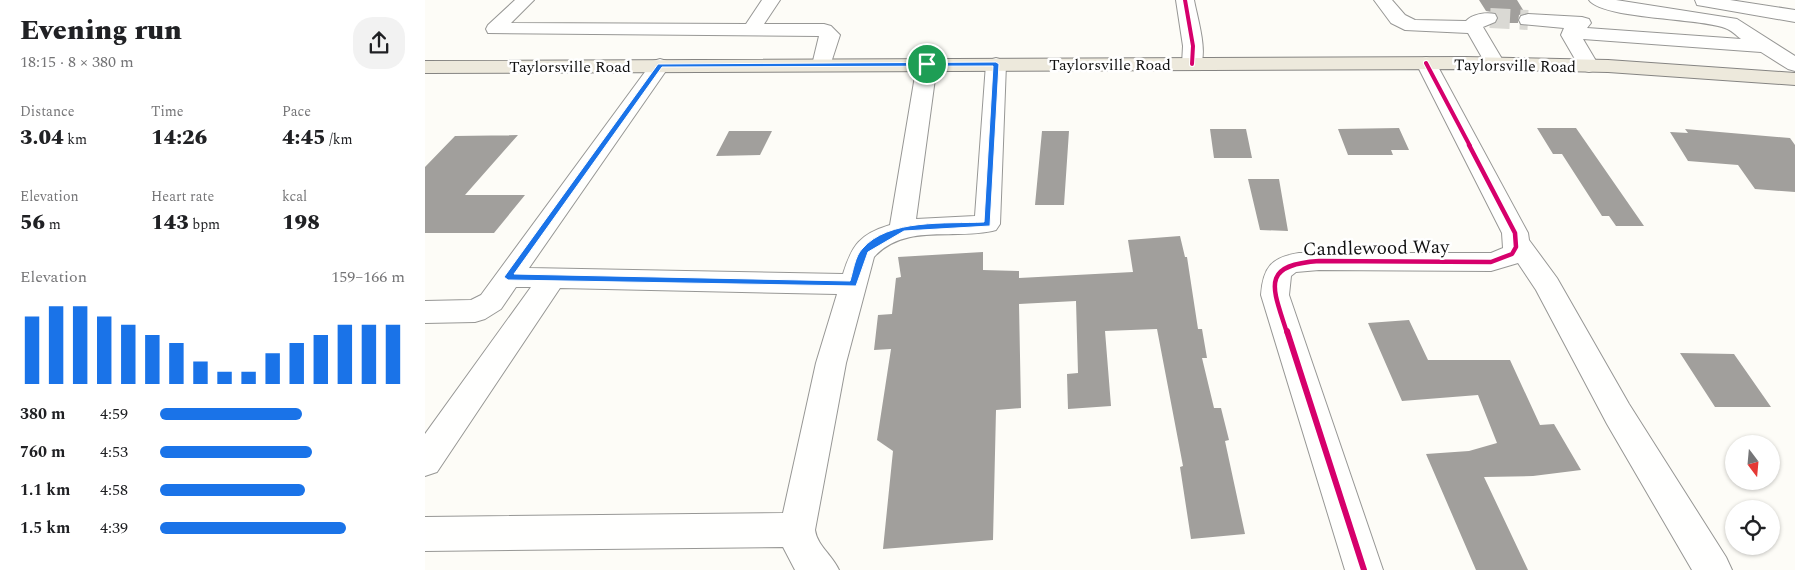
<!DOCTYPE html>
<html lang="en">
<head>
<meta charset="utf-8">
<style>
	body { margin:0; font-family:Spectral,serif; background:#f2f2f2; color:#202124; height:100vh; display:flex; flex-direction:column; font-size:19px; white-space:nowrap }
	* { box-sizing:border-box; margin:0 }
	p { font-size:16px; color:#757577 }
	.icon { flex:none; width:28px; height:28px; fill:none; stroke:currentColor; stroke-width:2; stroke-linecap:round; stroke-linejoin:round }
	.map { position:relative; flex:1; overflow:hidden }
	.drawer { display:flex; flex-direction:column; background:#fff; width:425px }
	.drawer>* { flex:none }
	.needle { width:32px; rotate:164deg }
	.tools { position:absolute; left:1300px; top:435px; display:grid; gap:10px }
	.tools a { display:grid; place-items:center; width:55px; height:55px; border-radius:50%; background:#fff; box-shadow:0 1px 4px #0004; font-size:25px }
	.pin { position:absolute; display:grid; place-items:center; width:42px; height:42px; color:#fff; margin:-21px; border:2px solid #fff; border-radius:50%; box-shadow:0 1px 5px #0007 }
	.round { display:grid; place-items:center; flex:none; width:52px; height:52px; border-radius:20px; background:#f2f2f2 }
	.overview { display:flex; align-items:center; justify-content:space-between; height:85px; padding:0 20px }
	h1 { font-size:28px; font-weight:800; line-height:38px }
	.figures { display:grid; grid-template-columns:repeat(3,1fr); gap:8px; height:85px; padding:5px 20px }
	.figures div { display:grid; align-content:center }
	.figures b { font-size:21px; font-weight:800 }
	.figures small { font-size:14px; font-weight:400 }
	.figures p { font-size:14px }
	.chart { height:140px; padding:10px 20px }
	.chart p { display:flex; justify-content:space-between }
	.chart svg { width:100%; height:90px; margin-top:5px; stroke:#1a73e8; stroke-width:6 }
	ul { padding:0 20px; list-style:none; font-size:16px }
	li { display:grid; grid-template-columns:80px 60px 1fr; align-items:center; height:38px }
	li i { height:12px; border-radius:6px; background:#1a73e8 }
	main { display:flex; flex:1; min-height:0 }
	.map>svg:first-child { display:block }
	.building { fill:#a19f9c }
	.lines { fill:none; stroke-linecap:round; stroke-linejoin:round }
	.minor-tunnel { stroke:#dad9d4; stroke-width:20; stroke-dasharray:20 10; stroke-linecap:butt }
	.minor-casing { stroke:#979795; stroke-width:2 }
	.major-casing { stroke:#858482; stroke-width:2 }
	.minor { fill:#fffffe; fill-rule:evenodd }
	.major { fill:#ede9dc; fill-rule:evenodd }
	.cycleway-far2-casing { stroke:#fff; stroke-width:6 }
	.cycleway-far1-casing { stroke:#fff; stroke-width:8 }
	.cycleway-casing { stroke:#fff; stroke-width:9 }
	.cycleway-far2 { stroke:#d6006c; stroke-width:4 }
	.cycleway-far1 { stroke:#d6006c; stroke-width:4.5 }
	.cycleway { stroke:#d6006c; stroke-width:6 }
	.route { fill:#1a73e8; stroke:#fff; fill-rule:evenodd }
	.labels { text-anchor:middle; stroke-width:5; stroke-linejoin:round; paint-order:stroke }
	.far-street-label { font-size:16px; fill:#111; stroke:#fff }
	.street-label { font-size:19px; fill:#111; stroke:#fff }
</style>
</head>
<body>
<main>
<section class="drawer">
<div class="overview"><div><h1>Evening run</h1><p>18:15 · 8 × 380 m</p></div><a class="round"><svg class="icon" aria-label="share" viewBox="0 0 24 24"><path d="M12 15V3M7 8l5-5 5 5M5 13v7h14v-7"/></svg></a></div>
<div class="figures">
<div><p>Distance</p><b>3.04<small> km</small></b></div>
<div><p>Time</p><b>14:26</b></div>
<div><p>Pace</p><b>4:45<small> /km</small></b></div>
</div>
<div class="figures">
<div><p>Elevation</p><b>56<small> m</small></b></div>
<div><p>Heart rate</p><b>143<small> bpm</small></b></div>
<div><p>kcal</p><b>198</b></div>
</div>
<div class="chart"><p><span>Elevation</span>159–166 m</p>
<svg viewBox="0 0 160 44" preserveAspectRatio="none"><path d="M5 44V11M15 44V6M25 44V6M35 44V11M45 44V15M55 44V20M65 44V24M75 44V33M85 44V38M95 44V38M105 44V29M115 44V24M125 44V20M135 44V15M145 44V15M155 44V15"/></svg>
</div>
<ul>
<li><b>380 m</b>4:59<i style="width:58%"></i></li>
<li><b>760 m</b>4:53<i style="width:62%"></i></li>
<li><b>1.1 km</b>4:58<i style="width:59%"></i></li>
<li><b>1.5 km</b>4:39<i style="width:76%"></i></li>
</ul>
</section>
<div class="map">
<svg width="1370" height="570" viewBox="0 0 1370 570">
	<rect width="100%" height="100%" fill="#fdfcf7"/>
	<!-- building -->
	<path class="building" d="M1054 0H1092L1100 13 1094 15 1093 23H1072L1074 17 1072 13 1061 11Z
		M974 128 984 150H966L968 155H923L913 129Z
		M1112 128H1151L1219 226H1191L1184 216H1177L1137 154H1128Z
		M785 129H821L827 158H789Z
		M1260 129 1365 138 1370 145V192L1330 189 1313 165 1263 161 1245 132 1263 133Z
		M304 131H347L335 155 291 156Z
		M617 131H644L639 205H610Z
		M93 135 40 195H100L69 233H0V167L30 136Z
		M823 179H854L863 231 835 230Z
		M755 236 760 257H762L773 329H777L782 358H777L789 408H796L804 440 800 441 820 534 766 539 755 467 758 466 732 329 680 331 686 406 643 409 642 374 653 373 651 301 594 304 596 408 571 410 568 540 458 549 468 451 452 440 466 349 449 350 453 315 467 314 471 278 476 277 473 257 558 252V270L594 271V278L708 272 703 240Z
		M984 320 1003 360H1085L1115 425 1129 424 1156 470 1108 476 1059 477 1103 570H1051L1001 454 1044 451 1072 443 1053 395 977 401 943 323Z
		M1255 353 1309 354 1346 407H1290Z"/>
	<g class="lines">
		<!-- minor-tunnel -->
		<path class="minor-tunnel" d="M1065 18 1103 20"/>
		<defs>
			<path id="minor" d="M90 0H109L86 23 321 24 337 0H355L339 24H399L406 26 415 35 404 69 397 71 390 69 387 65 394 36 63 33 61 29 63 25Z
				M751 0H769C772 17 784 54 774 68L767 70 760 68 757 64 758 46Z
				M949 0H967L980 15 990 20 1041 21C1047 14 1061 12 1070 14L1072 18 1070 22 1058 27 1080 64 1077 68 1070 70 1063 68 1043 33 980 30 966 23Z
				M1164 0H1191L1312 19 1370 56V71L1363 69 1336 52 1158 39 1174 66 1171 70 1164 72 1157 70 1154 66 1136 35 1139 28 1096 24 1094 20 1096 16 1103 14 1157 17 1164 19 1166 23 1162 28 1316 39C1311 35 1306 30 1300 28 1275 18 1177 19 1164 0Z
				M1270 0H1305L1370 10V22L1278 6 1272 5Z
				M1001 57 1008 59 1011 63 1103 233 1104 240 1132 278 1204 404 1301 557 1307 570H1267L1182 424 1111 290 1093 263 1066 271 894 270 871 272 866 276 864 295 958 570H920L836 295C838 267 847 257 874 253H1066L1078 248 1077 233 991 63 994 59Z
				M502 58 509 60 512 64 491 219 550 216 561 64 564 60 571 58 578 60 581 64 575 224 571 230C531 241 481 222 449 257L421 363 390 530C392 545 407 555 414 570H370L358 547 0 551V517L358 513 391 363 412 294 135 288 12 472 0 476V434L106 287H91L76 309 60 319 50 322 0 323V301L46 300 56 295 228 61 235 59 242 61 245 65 104 268 418 274C427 245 435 234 465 225L492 64 495 60Z"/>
			<path id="major" d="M1040 57 1183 60 1370 73V85L1183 72 1040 69 0 73V61Z"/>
		</defs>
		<!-- minor casing -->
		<use href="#minor" class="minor-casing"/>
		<!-- major casing -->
		<use href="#major" class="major-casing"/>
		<!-- minor -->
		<use href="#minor" class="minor"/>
		<!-- major -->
		<use href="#major" class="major"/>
		<defs>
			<path id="cycleway-far2" d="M760 0 768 46 767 64
				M1001 63 1045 146"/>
			<path id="cycleway-far1" d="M862 333C848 288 834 265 894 261L1066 262 1087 254 1091 247 1090 233 1044 145"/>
			<path id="cycleway" d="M862 331 939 570"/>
		</defs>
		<!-- cycleway-far2 casing -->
		<use href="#cycleway-far2" class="cycleway-far2-casing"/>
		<!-- cycleway-far1 casing -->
		<use href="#cycleway-far1" class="cycleway-far1-casing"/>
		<!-- cycleway casing -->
		<use href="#cycleway" class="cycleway-casing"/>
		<!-- cycleway-far2 -->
		<use href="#cycleway-far2" class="cycleway-far2"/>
		<!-- cycleway-far1 -->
		<use href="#cycleway-far1" class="cycleway-far1"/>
		<!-- cycleway -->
		<use href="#cycleway" class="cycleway"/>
	</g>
	<!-- route -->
	<path class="route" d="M571 62 574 64 565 226 479 231 443 252 431 286 83 280 79 277 233 64ZM568 66 559 222C522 224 463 218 437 249 430 256 428 272 425 281L89 274 237 67Z"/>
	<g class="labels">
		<!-- far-street labels -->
		<g class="far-street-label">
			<text x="685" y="70">Taylorsville Road</text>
			<text transform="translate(1090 65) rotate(1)" y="6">Taylorsville Road</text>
			<text x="145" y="72">Taylorsville Road</text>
		</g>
		<!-- street labels -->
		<g class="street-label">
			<text transform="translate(951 247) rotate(-1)" y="7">Candlewood Way</text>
		</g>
	</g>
</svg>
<div class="tools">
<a><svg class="needle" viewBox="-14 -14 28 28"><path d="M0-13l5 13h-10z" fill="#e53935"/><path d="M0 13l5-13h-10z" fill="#757577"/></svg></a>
<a><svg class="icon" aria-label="locate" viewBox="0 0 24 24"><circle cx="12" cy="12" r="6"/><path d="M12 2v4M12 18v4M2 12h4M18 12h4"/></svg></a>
</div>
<div class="pin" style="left:502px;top:64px;background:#1e9e55"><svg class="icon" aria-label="arrive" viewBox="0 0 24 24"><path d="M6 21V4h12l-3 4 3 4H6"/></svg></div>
</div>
</main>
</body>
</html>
